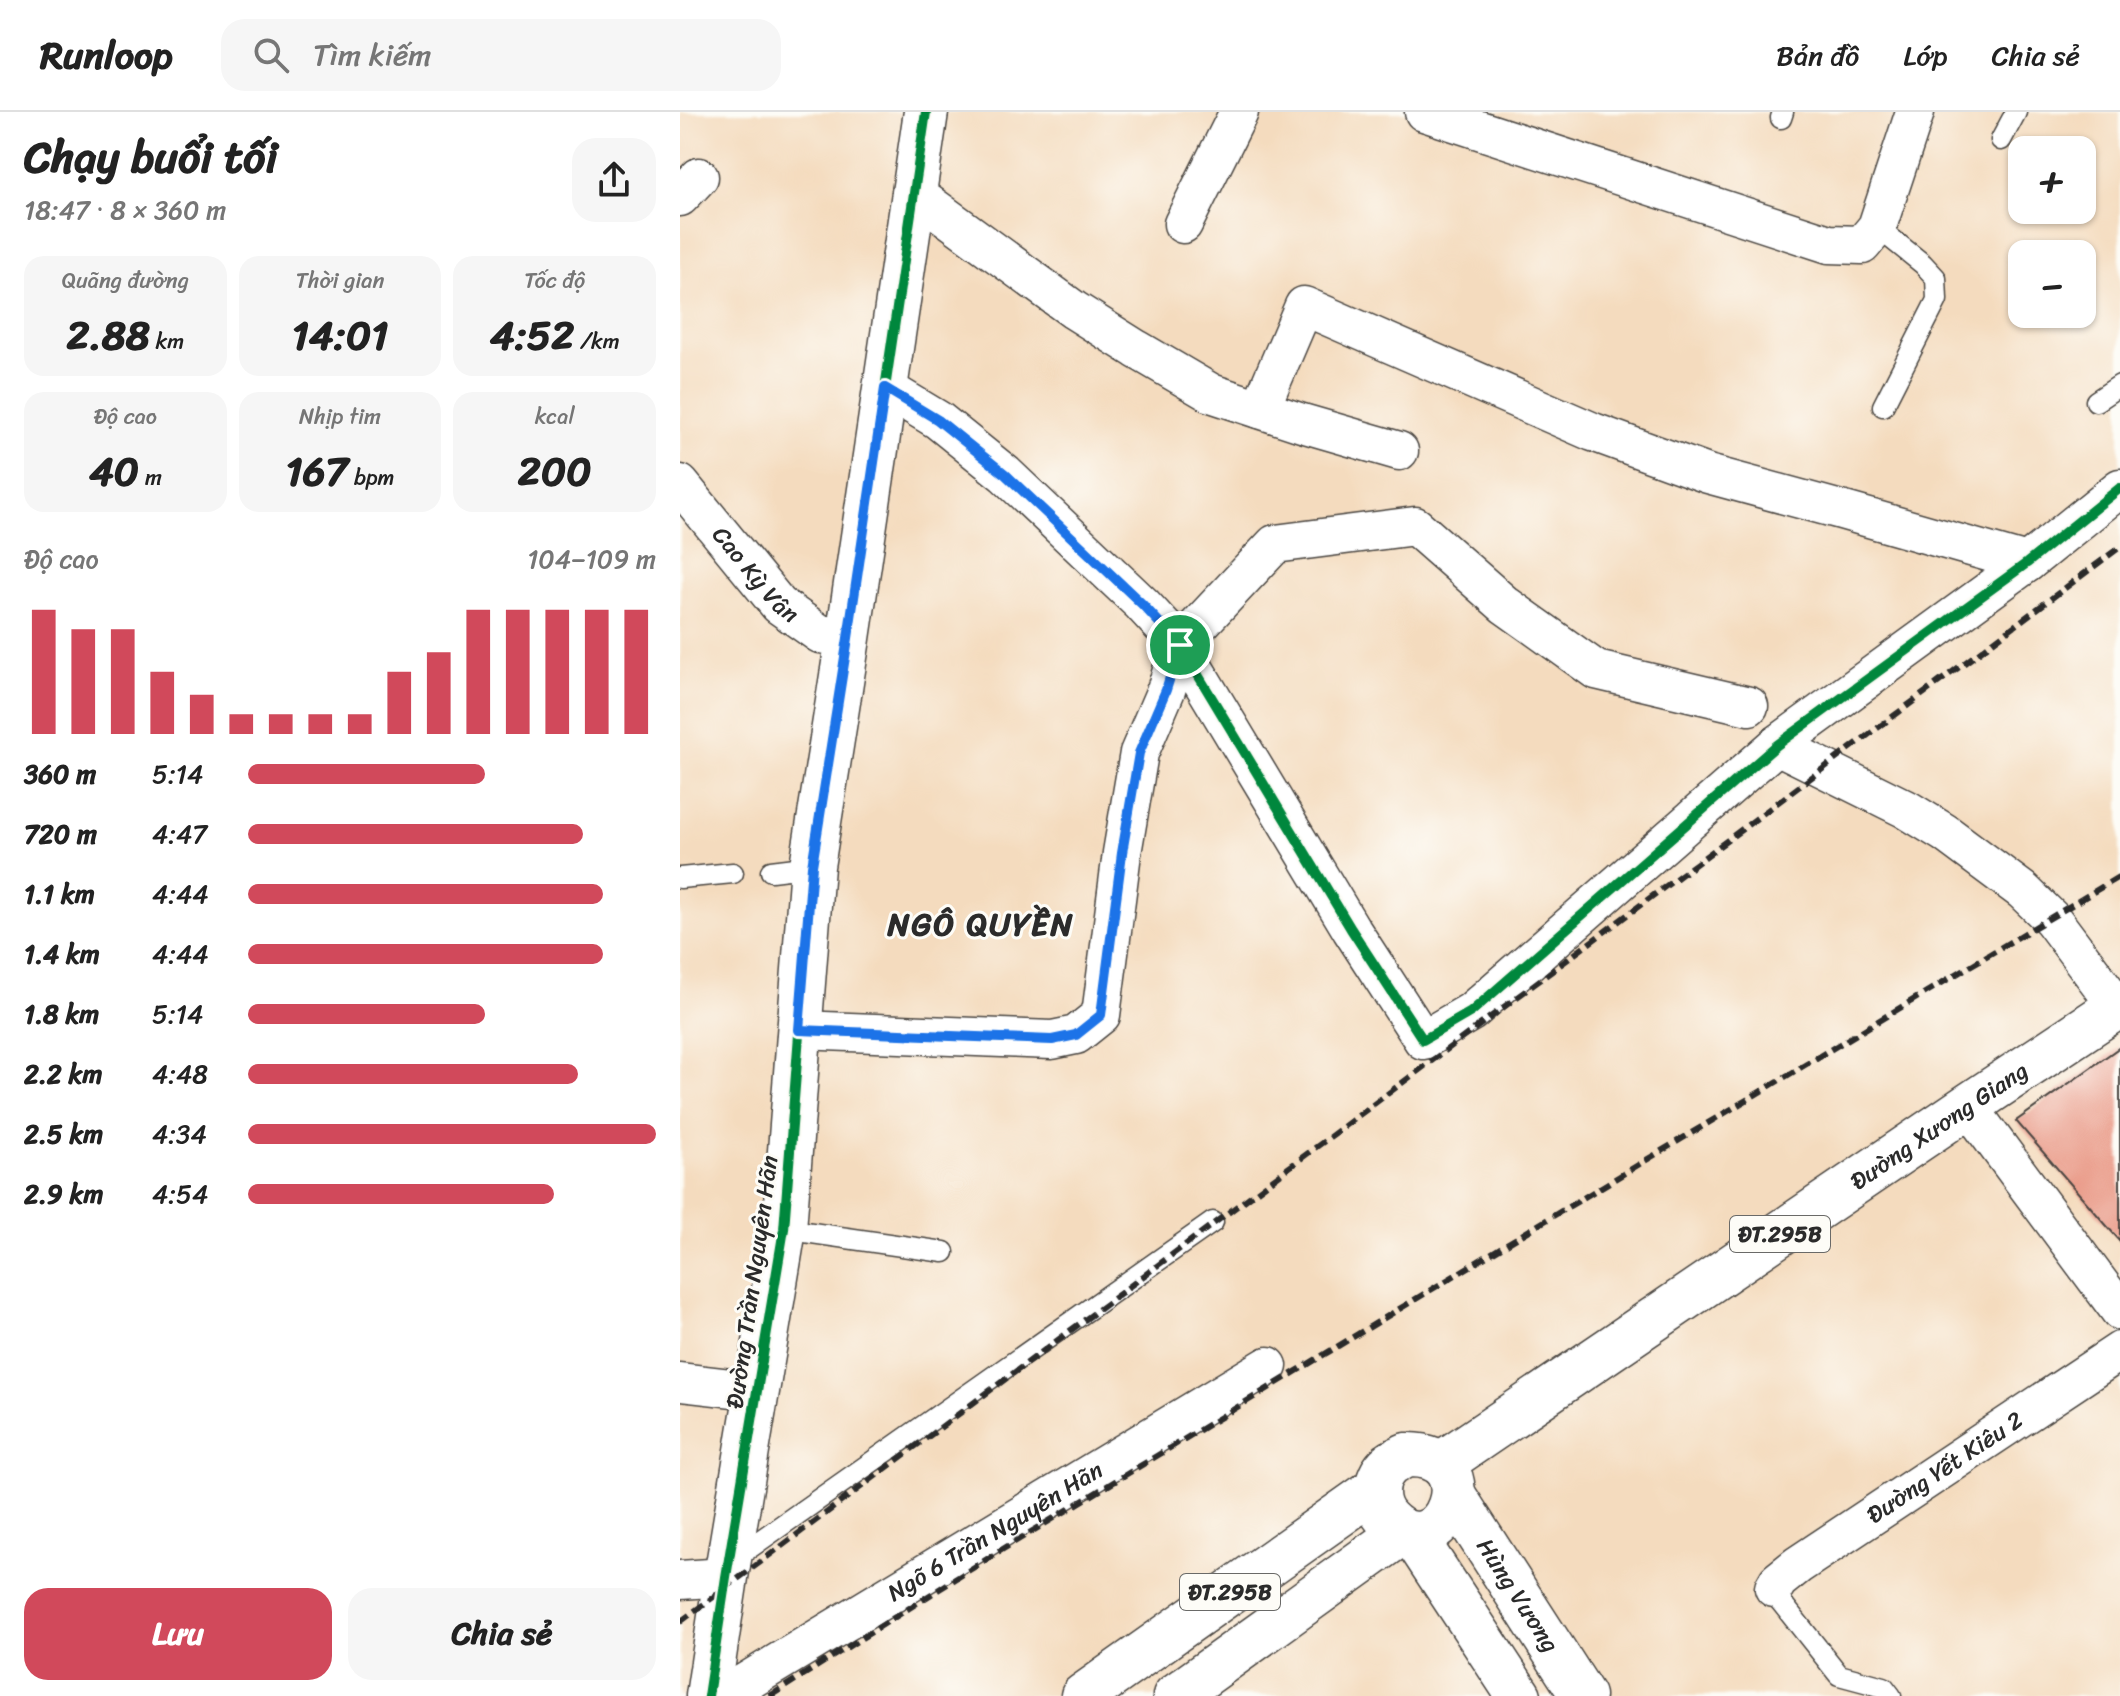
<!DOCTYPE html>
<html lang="vi">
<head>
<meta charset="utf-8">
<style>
	body { margin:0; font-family:Sriracha,sans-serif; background:#f6f6f6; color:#222; height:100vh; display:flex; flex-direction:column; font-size:30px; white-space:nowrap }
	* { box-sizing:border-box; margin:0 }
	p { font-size:26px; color:#767676 }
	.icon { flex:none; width:44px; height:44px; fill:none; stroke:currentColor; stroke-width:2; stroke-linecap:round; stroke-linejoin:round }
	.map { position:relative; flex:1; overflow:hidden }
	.side { display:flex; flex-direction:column; background:#fff; width:680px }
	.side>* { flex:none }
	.buttons { position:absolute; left:1328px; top:24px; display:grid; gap:16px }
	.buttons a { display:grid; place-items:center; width:88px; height:88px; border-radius:16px; background:#fff; box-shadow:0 2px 6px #0004; font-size:40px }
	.pin { position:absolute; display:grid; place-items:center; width:68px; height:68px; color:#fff; margin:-34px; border:4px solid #fff; border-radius:50%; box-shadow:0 2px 8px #0007 }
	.round { display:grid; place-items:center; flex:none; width:84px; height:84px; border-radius:24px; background:#f6f6f6 }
	.headline { display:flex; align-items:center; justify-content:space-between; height:136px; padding:0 24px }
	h1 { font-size:44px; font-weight:700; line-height:60px }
	.stats { display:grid; grid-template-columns:repeat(3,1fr); gap:12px; height:136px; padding:8px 24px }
	.stats div { display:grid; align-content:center; border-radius:20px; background:#f6f6f6; text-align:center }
	.stats b { font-size:40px; font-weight:700 }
	.stats small { font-size:22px; font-weight:400 }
	.stats p { font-size:22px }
	.chart { height:224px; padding:16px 24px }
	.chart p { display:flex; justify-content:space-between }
	.chart svg { width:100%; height:144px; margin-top:8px; stroke:#d1495b; stroke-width:6 }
	.button { display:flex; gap:16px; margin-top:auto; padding:16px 24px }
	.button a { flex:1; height:92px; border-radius:24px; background:#d1495b; color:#fff; font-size:32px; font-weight:700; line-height:92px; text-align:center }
	.button a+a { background:#f6f6f6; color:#222 }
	ul { padding:0 24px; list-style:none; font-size:26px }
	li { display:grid; grid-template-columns:128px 96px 1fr; align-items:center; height:60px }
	li i { height:20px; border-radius:10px; background:#d1495b }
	header { display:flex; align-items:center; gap:48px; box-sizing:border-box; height:112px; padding:0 40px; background:#fff; border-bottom:2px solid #e0e0e0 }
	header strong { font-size:38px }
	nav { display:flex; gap:44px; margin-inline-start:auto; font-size:28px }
	.search { width:560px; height:72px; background:#f6f6f6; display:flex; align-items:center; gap:20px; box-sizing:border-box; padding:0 28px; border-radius:24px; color:#767676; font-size:30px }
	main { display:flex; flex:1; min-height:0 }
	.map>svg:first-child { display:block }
	.building { fill:#ea9d8b }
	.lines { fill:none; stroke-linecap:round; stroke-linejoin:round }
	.lane-casing { stroke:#494541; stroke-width:23 }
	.street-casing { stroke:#494541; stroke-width:41 }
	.secondary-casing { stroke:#494541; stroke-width:47 }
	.primary-casing { stroke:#494541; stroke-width:47 }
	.lane { stroke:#fff; stroke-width:20 }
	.street { stroke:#fff; stroke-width:38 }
	.secondary { stroke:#fff; stroke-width:44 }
	.primary { stroke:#fff; stroke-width:44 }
	.rail { stroke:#2b2b2b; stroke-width:6; stroke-dasharray:12 6; stroke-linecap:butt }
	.cycleway-casing { stroke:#fdfcf7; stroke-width:15 }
	.cycleway { stroke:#00873e; stroke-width:10 }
	.route-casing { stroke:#fff; stroke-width:16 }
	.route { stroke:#1a73e8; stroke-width:10 }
	.labels { text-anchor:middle; stroke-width:6; stroke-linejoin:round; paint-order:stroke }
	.shield { fill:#fdfcf7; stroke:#6a6a68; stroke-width:2 }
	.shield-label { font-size:22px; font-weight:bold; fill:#2b2b2b }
	.street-label { font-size:24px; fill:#2b2b2b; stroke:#fdfcf7 }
	.district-label { font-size:32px; font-weight:bold; letter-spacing:2px; fill:#2b2b2b; stroke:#fdfcf7 }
</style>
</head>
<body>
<header>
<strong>Runloop</strong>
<div class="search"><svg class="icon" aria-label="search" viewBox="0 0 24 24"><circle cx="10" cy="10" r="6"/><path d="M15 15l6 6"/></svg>Tìm kiếm</div>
<nav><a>Bản đồ</a><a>Lớp</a><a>Chia sẻ</a></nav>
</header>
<main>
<section class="side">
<div class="headline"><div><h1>Chạy buổi tối</h1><p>18:47 · 8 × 360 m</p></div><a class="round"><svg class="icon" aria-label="share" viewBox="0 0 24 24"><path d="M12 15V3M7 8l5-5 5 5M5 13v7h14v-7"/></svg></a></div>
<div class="stats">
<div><p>Quãng đường</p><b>2.88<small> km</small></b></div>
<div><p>Thời gian</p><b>14:01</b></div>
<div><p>Tốc độ</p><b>4:52<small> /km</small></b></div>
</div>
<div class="stats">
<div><p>Độ cao</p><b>40<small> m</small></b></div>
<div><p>Nhịp tim</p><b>167<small> bpm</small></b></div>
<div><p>kcal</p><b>200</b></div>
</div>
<div class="chart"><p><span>Độ cao</span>104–109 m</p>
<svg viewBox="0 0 160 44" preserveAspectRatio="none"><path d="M5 44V6M15 44V12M25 44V12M35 44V25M45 44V32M55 44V38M65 44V38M75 44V38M85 44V38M95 44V25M105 44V19M115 44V6M125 44V6M135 44V6M145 44V6M155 44V6"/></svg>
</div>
<ul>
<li><b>360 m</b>5:14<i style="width:58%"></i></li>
<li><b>720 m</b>4:47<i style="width:82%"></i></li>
<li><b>1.1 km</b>4:44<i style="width:87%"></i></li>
<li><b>1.4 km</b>4:44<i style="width:87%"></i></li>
<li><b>1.8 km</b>5:14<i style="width:58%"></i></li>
<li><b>2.2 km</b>4:48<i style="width:81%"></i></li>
<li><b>2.5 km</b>4:34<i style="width:100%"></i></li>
<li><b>2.9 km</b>4:54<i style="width:75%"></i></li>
</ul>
<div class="button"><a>Lưu</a><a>Chia sẻ</a></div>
</section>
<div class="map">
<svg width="1440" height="1584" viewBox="0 0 1440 1584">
	<rect width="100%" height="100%" fill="#fdfcf7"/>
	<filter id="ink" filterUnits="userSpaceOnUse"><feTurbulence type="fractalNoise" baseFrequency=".0125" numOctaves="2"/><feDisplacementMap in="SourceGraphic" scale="16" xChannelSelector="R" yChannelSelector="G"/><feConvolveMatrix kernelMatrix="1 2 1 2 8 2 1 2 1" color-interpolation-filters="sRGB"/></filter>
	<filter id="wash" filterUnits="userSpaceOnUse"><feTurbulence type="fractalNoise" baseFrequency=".006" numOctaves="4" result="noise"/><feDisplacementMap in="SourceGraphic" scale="32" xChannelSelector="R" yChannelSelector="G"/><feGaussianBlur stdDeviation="1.8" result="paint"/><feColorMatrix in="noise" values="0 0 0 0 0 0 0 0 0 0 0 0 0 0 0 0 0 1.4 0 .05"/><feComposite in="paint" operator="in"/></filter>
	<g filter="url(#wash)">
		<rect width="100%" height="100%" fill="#f4dbbe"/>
		<g id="blocks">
			<!-- building -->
			<path class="building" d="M1440 935V1129L1336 1009Z"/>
		</g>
	</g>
	<g filter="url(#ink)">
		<use href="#blocks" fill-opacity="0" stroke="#494541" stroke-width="2"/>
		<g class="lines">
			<defs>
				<path id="lane" d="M1101 6 1103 0
					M1321 28 1336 0
					M1197 115 1243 152 1256 166 1257 188 1203 294
					M1416 289 1440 273
					M91 759 132 754
					M0 766 53 761
					M104 1117 264 1140
					M51 1449 533 1110
					M1094 1476 1097 1485 1159 1563 1204 1575 1211 1584"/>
				<g id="street">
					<path d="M744 0 1149 132 1182 133 1197 115 1235 0"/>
					<path d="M234 81 394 198 456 237 531 281 622 311 719 339"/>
					<path d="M0 85 19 65"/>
					<path d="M503 112 559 0"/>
					<path d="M205 276 258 308 325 362 462 492 500 533 595 432 735 414 825 493 916 558 1069 594"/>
					<path d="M580 297 624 194 913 320 1028 362 1161 398 1347 451"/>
					<path id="s1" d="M0 372 99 493 140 522 168 526"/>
					<path d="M1097 633 1226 697 1265 721 1343 779 1372 807 1438 895"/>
					<path d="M119 918 372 928 396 923 421 903 442 741 459 641 486 578 500 533 671 817 743 928 791 900 1097 633 1347 451 1440 376"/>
					<path d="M1288 994 1440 1199"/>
					<path d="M0 1270 78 1279"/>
					<path d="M0 1468 46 1465"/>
					<path id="s2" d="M1094 1476 1098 1469 1118 1453 1440 1239"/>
					<path id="s3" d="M43 1584 588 1254"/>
				</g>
				<g id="secondary">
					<path id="s4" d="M774 1384 903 1584"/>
					<path d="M733 1423 839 1584"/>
					<path d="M28 1584 46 1465 104 1117 132 754 168 526 246 0"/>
				</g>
				<g id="primary">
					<path d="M726 1343C813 1340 761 1462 708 1408 693 1393 693 1366 710 1352 714 1349 721 1346 726 1343Z"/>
					<path id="s5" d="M761 1352 1288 994 1440 893"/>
					<path d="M403 1584 697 1376"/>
					<path d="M495 1584 723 1420"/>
				</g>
			</defs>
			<!-- lane casing -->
			<use href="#lane" class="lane-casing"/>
			<!-- street casing -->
			<use href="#street" class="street-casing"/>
			<!-- secondary casing -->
			<use href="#secondary" class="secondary-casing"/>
			<!-- primary casing -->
			<use href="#primary" class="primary-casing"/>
			<!-- lane -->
			<use href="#lane" class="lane"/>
			<!-- street -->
			<use href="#street" class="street"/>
			<!-- secondary -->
			<use href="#secondary" class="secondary"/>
			<!-- primary -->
			<use href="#primary" class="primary"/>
			<!-- rail -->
			<path class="rail" d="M0 1510 1440 435
				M90 1584 318 1440 863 1110 1440 764"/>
			<defs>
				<path id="cycleway" d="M119 918 372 928 396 923 421 903 442 741 459 641 486 578 500 533 671 817 743 928 791 900 1097 633 1347 451 1440 376
					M28 1584 46 1465 104 1117 132 754 168 526 246 0"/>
			</defs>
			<!-- cycleway casing -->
			<use href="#cycleway" class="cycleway-casing"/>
			<!-- cycleway -->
			<use href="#cycleway" class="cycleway"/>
		</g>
	</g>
	<g class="lines" filter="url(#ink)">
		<defs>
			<path id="route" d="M205 276 258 308 325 362 462 492 500 533 486 578 459 641 442 741 421 903 396 923 372 928 119 918 132 754 168 526Z"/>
		</defs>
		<!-- route casing -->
		<use href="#route" class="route-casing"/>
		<!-- route -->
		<use href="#route" class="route"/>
	</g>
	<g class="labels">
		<!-- shield labels -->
		<g class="shield">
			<rect x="1050" y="1104" width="100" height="36" rx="6"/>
			<rect x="500" y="1462" width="100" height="36" rx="6"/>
		</g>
		<g class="shield-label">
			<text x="1100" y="1130">ĐT.295B</text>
			<text x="550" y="1488">ĐT.295B</text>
		</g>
		<!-- street labels -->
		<g class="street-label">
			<text dy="8" stroke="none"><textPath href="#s1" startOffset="118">Cao Kỳ Vân</textPath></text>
			<text dy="8" stroke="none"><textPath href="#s5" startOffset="602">Đường Xương Giang</textPath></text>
			<text transform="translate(72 1170) rotate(-82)" y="8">Đường Trần Nguyên Hãn</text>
			<text dy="8" stroke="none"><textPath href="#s2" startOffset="210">Đường Yết Kiêu 2</textPath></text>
			<text dy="8" stroke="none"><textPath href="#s3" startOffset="318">Ngõ 6 Trần Nguyên Hãn</textPath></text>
			<text dy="8" stroke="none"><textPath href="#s4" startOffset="118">Hùng Vương</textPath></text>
		</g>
		<!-- district labels -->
		<g class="district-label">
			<text x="301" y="823">NGÔ QUYỀN</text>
		</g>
	</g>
</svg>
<div class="buttons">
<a>+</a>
<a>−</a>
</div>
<div class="pin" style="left:500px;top:533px;background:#1e9e55"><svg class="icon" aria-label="arrive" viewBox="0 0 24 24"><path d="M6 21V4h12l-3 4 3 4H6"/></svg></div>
</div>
</main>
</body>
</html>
